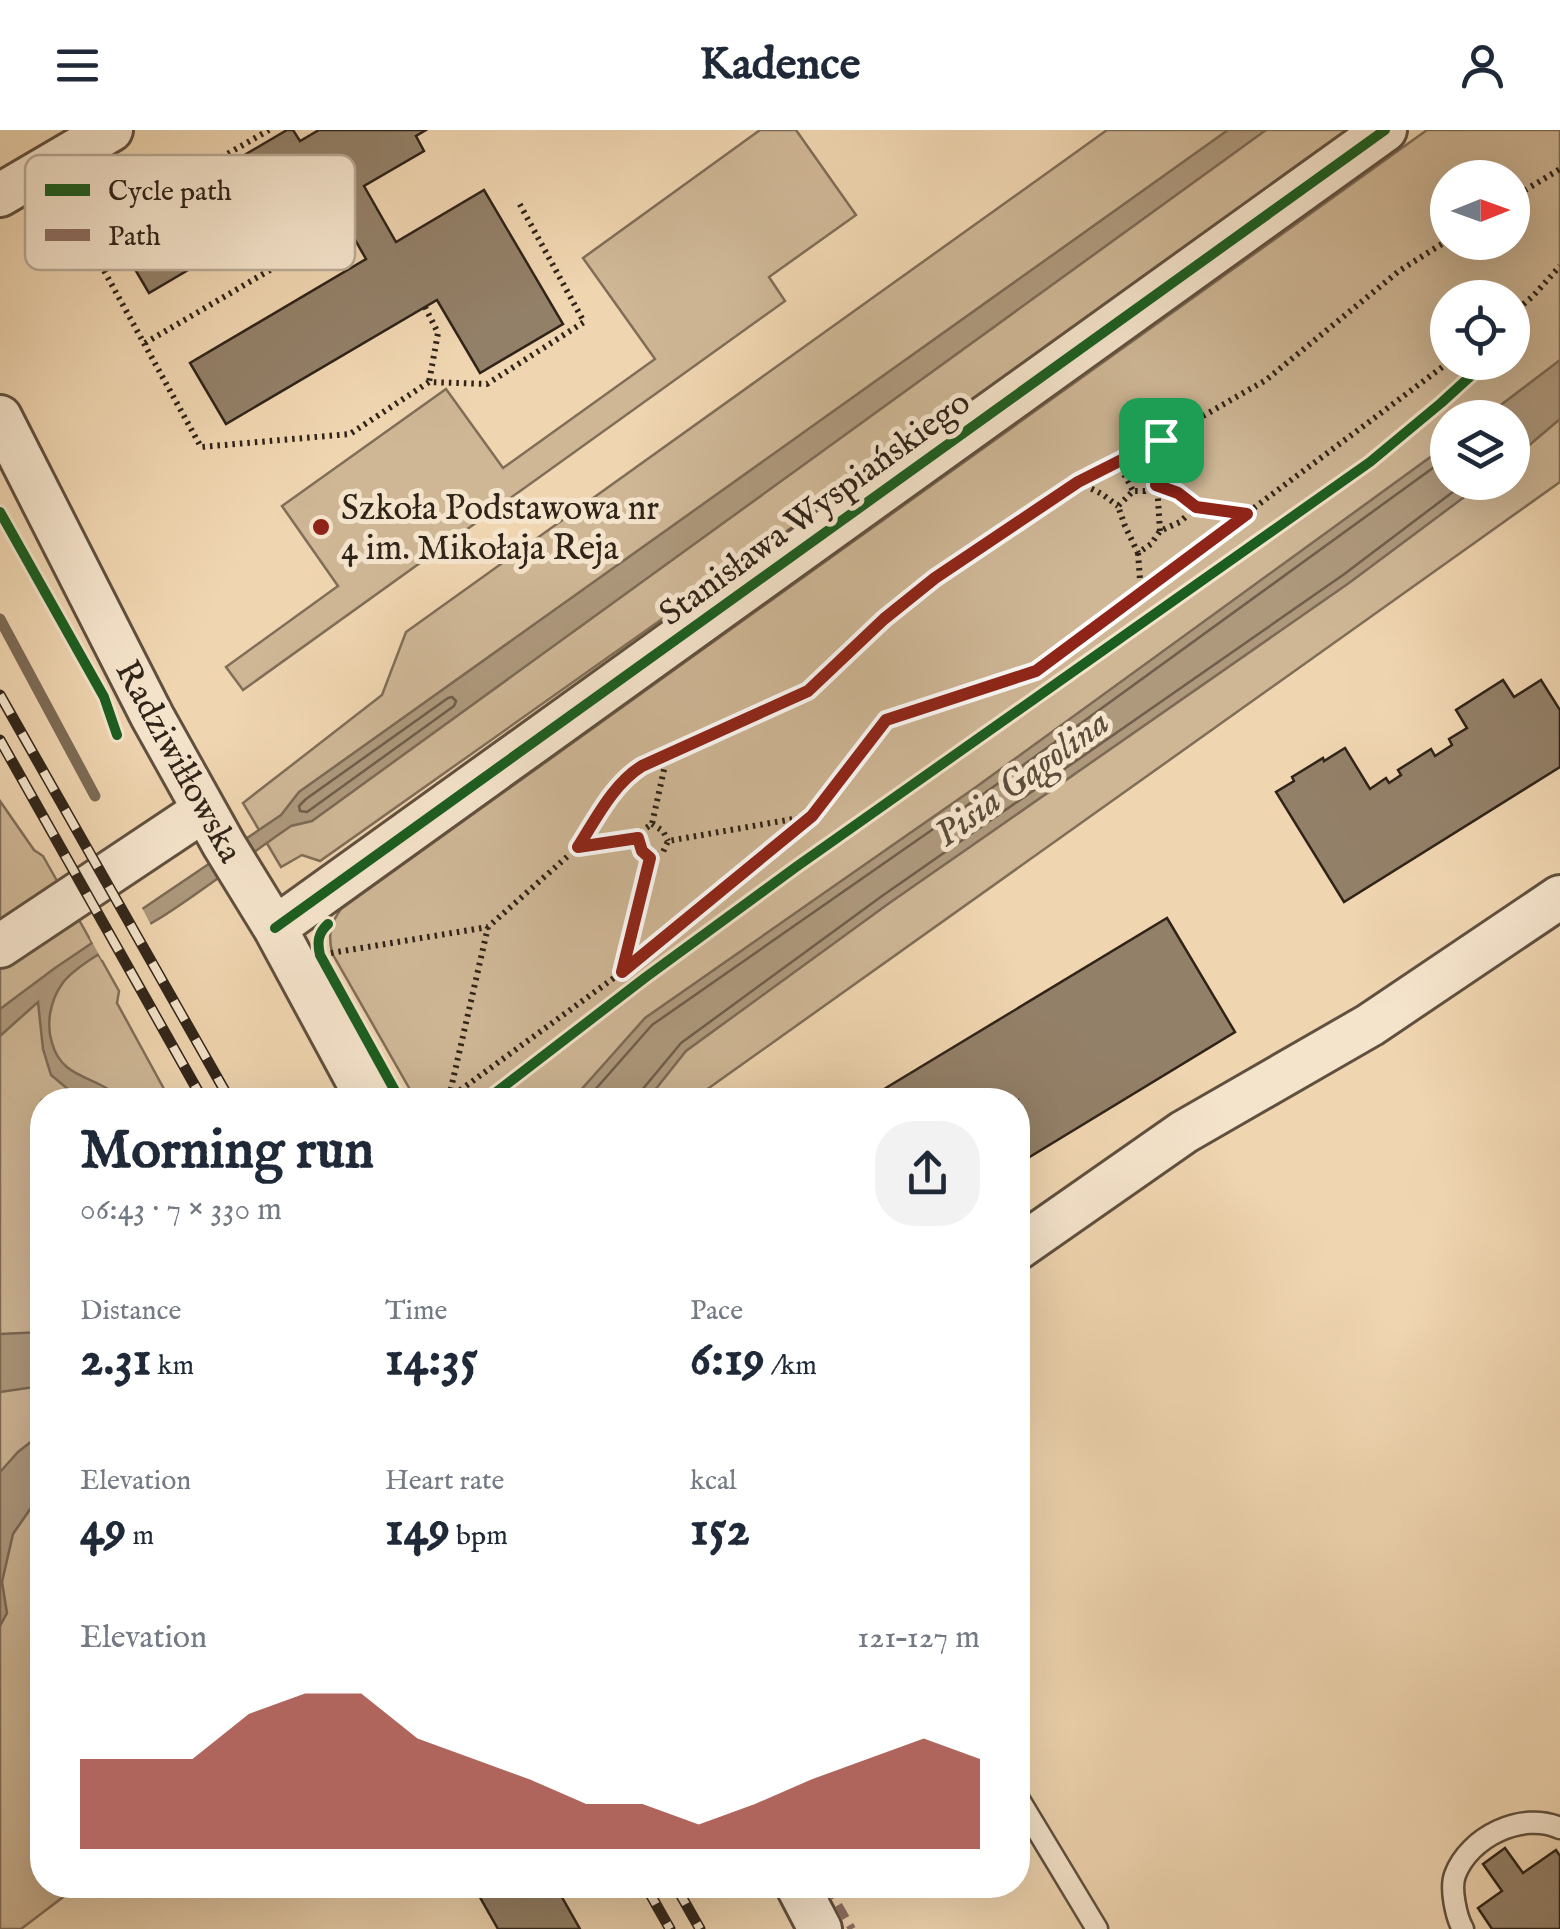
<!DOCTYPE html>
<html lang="en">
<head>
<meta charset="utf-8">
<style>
	body { margin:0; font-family:"IM FELL English",serif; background:#f2f2f3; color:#1f2937; height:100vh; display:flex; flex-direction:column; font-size:38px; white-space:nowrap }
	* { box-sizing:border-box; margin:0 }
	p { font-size:32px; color:#747a83 }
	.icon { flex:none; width:55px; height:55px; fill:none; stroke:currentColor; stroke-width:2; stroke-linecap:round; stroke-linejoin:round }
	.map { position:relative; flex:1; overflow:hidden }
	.panel { position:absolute; left:30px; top:958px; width:1000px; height:810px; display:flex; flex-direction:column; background:#fff; border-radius:40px; box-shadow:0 10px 40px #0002 }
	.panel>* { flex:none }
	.needle { width:65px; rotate:89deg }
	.fabs { position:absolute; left:1430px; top:30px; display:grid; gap:20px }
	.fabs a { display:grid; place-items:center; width:100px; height:100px; border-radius:50%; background:#fff; box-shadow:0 10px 40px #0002; font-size:50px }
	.pin { position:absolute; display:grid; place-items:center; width:85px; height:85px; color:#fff; margin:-42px; border-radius:20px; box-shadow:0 5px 15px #0006 }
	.round { display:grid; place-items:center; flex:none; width:105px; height:105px; border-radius:40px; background:#f2f2f3 }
	.head { display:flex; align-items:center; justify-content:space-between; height:170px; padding:0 50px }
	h1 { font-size:55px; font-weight:800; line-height:75px }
	.stats { display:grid; grid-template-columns:repeat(3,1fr); gap:15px; height:170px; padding:10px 50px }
	.stats div { display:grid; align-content:center }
	.stats b { font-size:50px; font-weight:800 }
	.stats small { font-size:28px; font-weight:400 }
	.stats p { font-size:28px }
	.chart { height:280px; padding:20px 50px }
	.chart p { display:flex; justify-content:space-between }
	.chart svg { width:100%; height:180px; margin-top:10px; fill:#8f2418; opacity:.7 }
	header { display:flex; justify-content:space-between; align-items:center; height:130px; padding:0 50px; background:#fff; font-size:45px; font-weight:800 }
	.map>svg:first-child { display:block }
	.green { fill:#cfb796; stroke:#806e58; stroke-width:2.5; fill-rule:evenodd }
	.water { fill:#ae997d; stroke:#7c6a55; stroke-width:2.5 }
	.pier { fill:#efd5b0 }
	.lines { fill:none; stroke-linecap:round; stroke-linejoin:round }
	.shore { stroke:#6f5e4b; stroke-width:2.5 }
	.stream { stroke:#7c6a55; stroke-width:11 }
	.building { fill:#938068; stroke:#302419; stroke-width:2.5 }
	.service-casing { stroke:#60503f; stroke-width:25 }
	.minor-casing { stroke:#60503f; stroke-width:48 }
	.path { stroke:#302419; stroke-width:6; stroke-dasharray:2.5 5; stroke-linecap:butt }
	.service { stroke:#f5e4cc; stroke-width:20 }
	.minor { stroke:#f5e4cc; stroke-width:42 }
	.rail-casing { stroke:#302419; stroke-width:11 }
	.rail { stroke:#f5e4cc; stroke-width:8; stroke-dasharray:22; stroke-linecap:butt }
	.quiet { stroke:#8d6e63; stroke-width:8; stroke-dasharray:15 8; stroke-linecap:butt }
	.cycleway-casing { stroke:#f5e4cc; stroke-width:16 }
	.cycleway { stroke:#1b5e20; stroke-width:10 }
	.route-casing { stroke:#fff; stroke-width:20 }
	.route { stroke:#8f2418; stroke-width:12 }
	.poi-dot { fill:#8f2418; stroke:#f5e4cc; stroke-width:4 }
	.labels { text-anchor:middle; stroke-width:10; stroke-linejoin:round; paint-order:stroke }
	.poi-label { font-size:35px; fill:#302419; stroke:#f5e4cc; text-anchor:start }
	.street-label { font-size:35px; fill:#302419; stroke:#f5e4cc }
	.water-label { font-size:38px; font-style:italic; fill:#5c4d3c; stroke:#f5e4cc }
	.key { fill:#f5e4cc; stroke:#baaa96; stroke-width:2.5 }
	.key-label { font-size:28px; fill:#302419 }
</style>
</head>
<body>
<header><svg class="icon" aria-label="menu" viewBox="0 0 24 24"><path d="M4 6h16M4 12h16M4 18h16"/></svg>Kadence<svg class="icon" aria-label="person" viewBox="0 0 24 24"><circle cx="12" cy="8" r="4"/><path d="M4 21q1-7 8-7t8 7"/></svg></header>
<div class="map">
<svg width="1560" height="1799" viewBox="0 0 1560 1799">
	<rect width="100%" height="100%" fill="#efd5b0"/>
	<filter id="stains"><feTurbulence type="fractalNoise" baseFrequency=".002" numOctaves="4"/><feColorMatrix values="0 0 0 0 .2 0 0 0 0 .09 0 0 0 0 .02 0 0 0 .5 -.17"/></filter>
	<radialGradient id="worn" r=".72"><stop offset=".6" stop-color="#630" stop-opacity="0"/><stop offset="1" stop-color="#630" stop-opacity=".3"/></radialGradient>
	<!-- green -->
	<path class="green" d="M760 0H796L856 85 769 147 785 171 243 560 226 537 338 456 282 376 446 259 503 338 655 229 583 128Z
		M1107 0H1354L320 731 302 725 281 737 243 673 382 565 406 502Z
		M1427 0H1560V352L692 970H416L332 823C328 804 330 794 341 779ZM1448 48H1512V112H1448ZM1448 168H1512V232H1448ZM1448 288H1512V352H1448Z
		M0 671 34 720 43 726 119 861 117 873 170 970H42V1755H79L21 1799H0Z"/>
	<!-- water -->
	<path class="water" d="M1228 0H1266L312 691 291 696C250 724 212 754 171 781 145 799 78 831 62 854 50 871 46 894 52 913 63 952 99 944 120 970H81L51 945 43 919 38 872 0 906V879L55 838 281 685 299 662Z
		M1560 230V289L1513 329 1512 288 1485 287Z
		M1447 315 1448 352 1483 353 1349 453 888 774 686 921 647 970H572L645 888 976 657Z
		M42 1202V1256L0 1262V1204Z
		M42 1303V1362L13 1404 2 1452 7 1483 0 1496V1342L18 1322Z"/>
	<!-- pier -->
	<path class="pier" d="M140 774 153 799 102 830 90 808Z"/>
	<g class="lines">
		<!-- shore -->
		<path class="shore" d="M452 567 456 571 454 576 307 682 300 681 299 676 306 669 448 568Z
			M586 970 652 895 982 665 1448 327
			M640 970 642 960 681 913 882 766 1343 445 1466 352"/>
		<!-- stream -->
		<path class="stream" d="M0 489 95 666"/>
	</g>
	<!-- building -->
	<path class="building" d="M287 0H293L300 11 319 0H426L416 6 424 21 364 56 396 112 484 60 563 194 480 243 437 170 226 294 190 233 366 129 326 59 149 163 113 102Z
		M1503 550 1514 567 1541 550 1560 580V637L1344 772 1276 662 1294 651 1292 647 1323 628 1324 631 1345 618 1370 659 1386 648 1389 653 1401 645 1398 640 1431 619 1435 626 1452 615 1449 609 1467 598 1456 580Z
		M1167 788 1235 902 1018 1034V970H866Z
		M1505 1718 1523 1743 1556 1720 1560 1726V1799H1492L1478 1778 1502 1761 1483 1734Z
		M473 1755H555L580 1799H498Z"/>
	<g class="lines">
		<defs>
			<path id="service" d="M1018 1668 1097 1799
				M1463 1799C1456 1787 1450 1758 1455 1745 1469 1707 1522 1681 1560 1698"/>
			<path id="minor" d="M0 65 111 0
				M0 287 152 586 224 715 275 798 368 970
				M275 798 1385 0
				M0 816 204 680
				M1018 1118 1184 1002 1370 895 1560 767
				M797 1755 820 1799"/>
		</defs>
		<!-- service casing -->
		<use href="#service" class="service-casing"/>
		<!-- minor casing -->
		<use href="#minor" class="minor-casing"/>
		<!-- path -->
		<path class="path" d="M1512 68 1560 39
			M49 83 85 106 201 317 350 304 429 252 487 254 584 192 518 71
			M85 106 269 0
			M425 177 438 203 429 252
			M1512 184 1533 166 1560 136
			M145 213 347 95
			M1114 333 1126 347 1133 361
			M1078 352 1102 364 1118 376
			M1196 377 1180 392 1160 401 1151 414 1138 423 1125 396 1118 376 1133 361H1145L1157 355 1178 363 1196 377 1246 384
			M1160 401 1157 355 1161 335V310
			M1138 423 1141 463
			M652 694 663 701 668 711
			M638 708 642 721 650 728
			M578 717 638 708 639 703 652 694 667 626
			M650 728 663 722 668 711 810 686
			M331 823 488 797 578 717 618 656 629 644 641 636 808 561 884 489 935 448 1078 352 1161 310 1266 250 1399 141 1448 110
			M622 842 650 728
			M449 967 488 797
			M448 969 622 842 812 686 886 590 1036 541 1449 232"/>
		<!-- service -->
		<use href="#service" class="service"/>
		<!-- minor -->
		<use href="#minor" class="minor"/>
		<defs>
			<path id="rail" d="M0 565 230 970
				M0 610 203 970
				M645 1755 670 1799
				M675 1755 700 1799"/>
		</defs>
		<!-- rail casing -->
		<use href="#rail" class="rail-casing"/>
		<!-- rail -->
		<use href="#rail" class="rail"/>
		<!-- quiet -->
		<path class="quiet" d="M827 1755 852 1799"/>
		<defs>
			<path id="cycleway" d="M0 382 104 567 117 605
				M328 794C318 803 317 812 320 825L400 970
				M275 798 1385 0
				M486 970 646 847 796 737 1370 332 1441 273 1486 232"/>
		</defs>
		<!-- cycleway casing -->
		<use href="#cycleway" class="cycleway-casing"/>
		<!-- cycleway -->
		<use href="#cycleway" class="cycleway"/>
	</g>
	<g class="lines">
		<defs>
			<path id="route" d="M1161 310V335L1156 355 1178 363 1196 377 1247 384 1036 541 886 590 812 686 622 842 650 728 642 721 638 708 578 717C596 689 613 654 642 636L808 561 884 489 935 448 1078 352Z"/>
		</defs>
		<!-- route casing -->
		<use href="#route" class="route-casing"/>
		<!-- route -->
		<use href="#route" class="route"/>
	</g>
	<!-- markers -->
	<circle class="poi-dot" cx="321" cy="397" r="10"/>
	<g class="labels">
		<!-- poi labels -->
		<g class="poi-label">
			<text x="341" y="389">Szkoła Podstawowa nr<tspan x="341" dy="40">4 im. Mikołaja Reja</tspan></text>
		</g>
		<!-- street labels -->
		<g class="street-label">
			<text transform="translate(814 377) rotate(-36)" y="12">Stanisława Wyspiańskiego</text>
			<text transform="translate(180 631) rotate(61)" y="12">Radziwiłłowska</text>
		</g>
		<!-- water labels -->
		<g class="water-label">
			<text transform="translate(1021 647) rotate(-36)" y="13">Pisia Gągolina</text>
		</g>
	</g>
	<!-- legend -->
	<rect x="25" y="25" width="330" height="115" rx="15" class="key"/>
	<rect x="45" y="54" width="45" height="12" fill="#1b5e20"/>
	<rect x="45" y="99" width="45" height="12" fill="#8d6e63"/>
	<g class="key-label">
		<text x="108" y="70">Cycle path</text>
		<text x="108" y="115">Path</text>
	</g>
	<rect width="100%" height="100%" filter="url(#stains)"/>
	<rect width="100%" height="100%" fill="url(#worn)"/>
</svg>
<div class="fabs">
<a><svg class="needle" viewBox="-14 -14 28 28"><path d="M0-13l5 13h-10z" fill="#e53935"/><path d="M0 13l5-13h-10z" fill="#747a83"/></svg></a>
<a><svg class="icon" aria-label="locate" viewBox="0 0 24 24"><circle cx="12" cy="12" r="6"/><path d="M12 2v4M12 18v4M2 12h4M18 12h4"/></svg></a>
<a><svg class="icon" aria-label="layers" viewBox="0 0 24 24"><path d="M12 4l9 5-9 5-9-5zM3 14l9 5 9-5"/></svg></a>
</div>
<div class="pin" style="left:1161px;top:310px;background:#1e9e55"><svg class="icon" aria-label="arrive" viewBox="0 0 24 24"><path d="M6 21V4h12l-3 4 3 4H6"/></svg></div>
<section class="panel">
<div class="head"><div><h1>Morning run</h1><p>06:43 · 7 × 330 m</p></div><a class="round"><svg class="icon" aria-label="share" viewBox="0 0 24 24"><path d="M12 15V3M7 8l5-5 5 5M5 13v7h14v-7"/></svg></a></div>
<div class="stats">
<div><p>Distance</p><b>2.31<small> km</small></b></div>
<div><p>Time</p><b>14:35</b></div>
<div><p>Pace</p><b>6:19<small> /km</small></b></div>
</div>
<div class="stats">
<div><p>Elevation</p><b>49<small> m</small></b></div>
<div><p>Heart rate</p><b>149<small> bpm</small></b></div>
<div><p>kcal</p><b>152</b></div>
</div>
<div class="chart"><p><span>Elevation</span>121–127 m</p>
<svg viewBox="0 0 160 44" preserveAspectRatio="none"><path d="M0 44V22L10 22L20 22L30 11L40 6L50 6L60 17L70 22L80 27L90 33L100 33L110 38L120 33L130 27L140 22L150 17L160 22V44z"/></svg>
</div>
</section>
</div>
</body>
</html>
